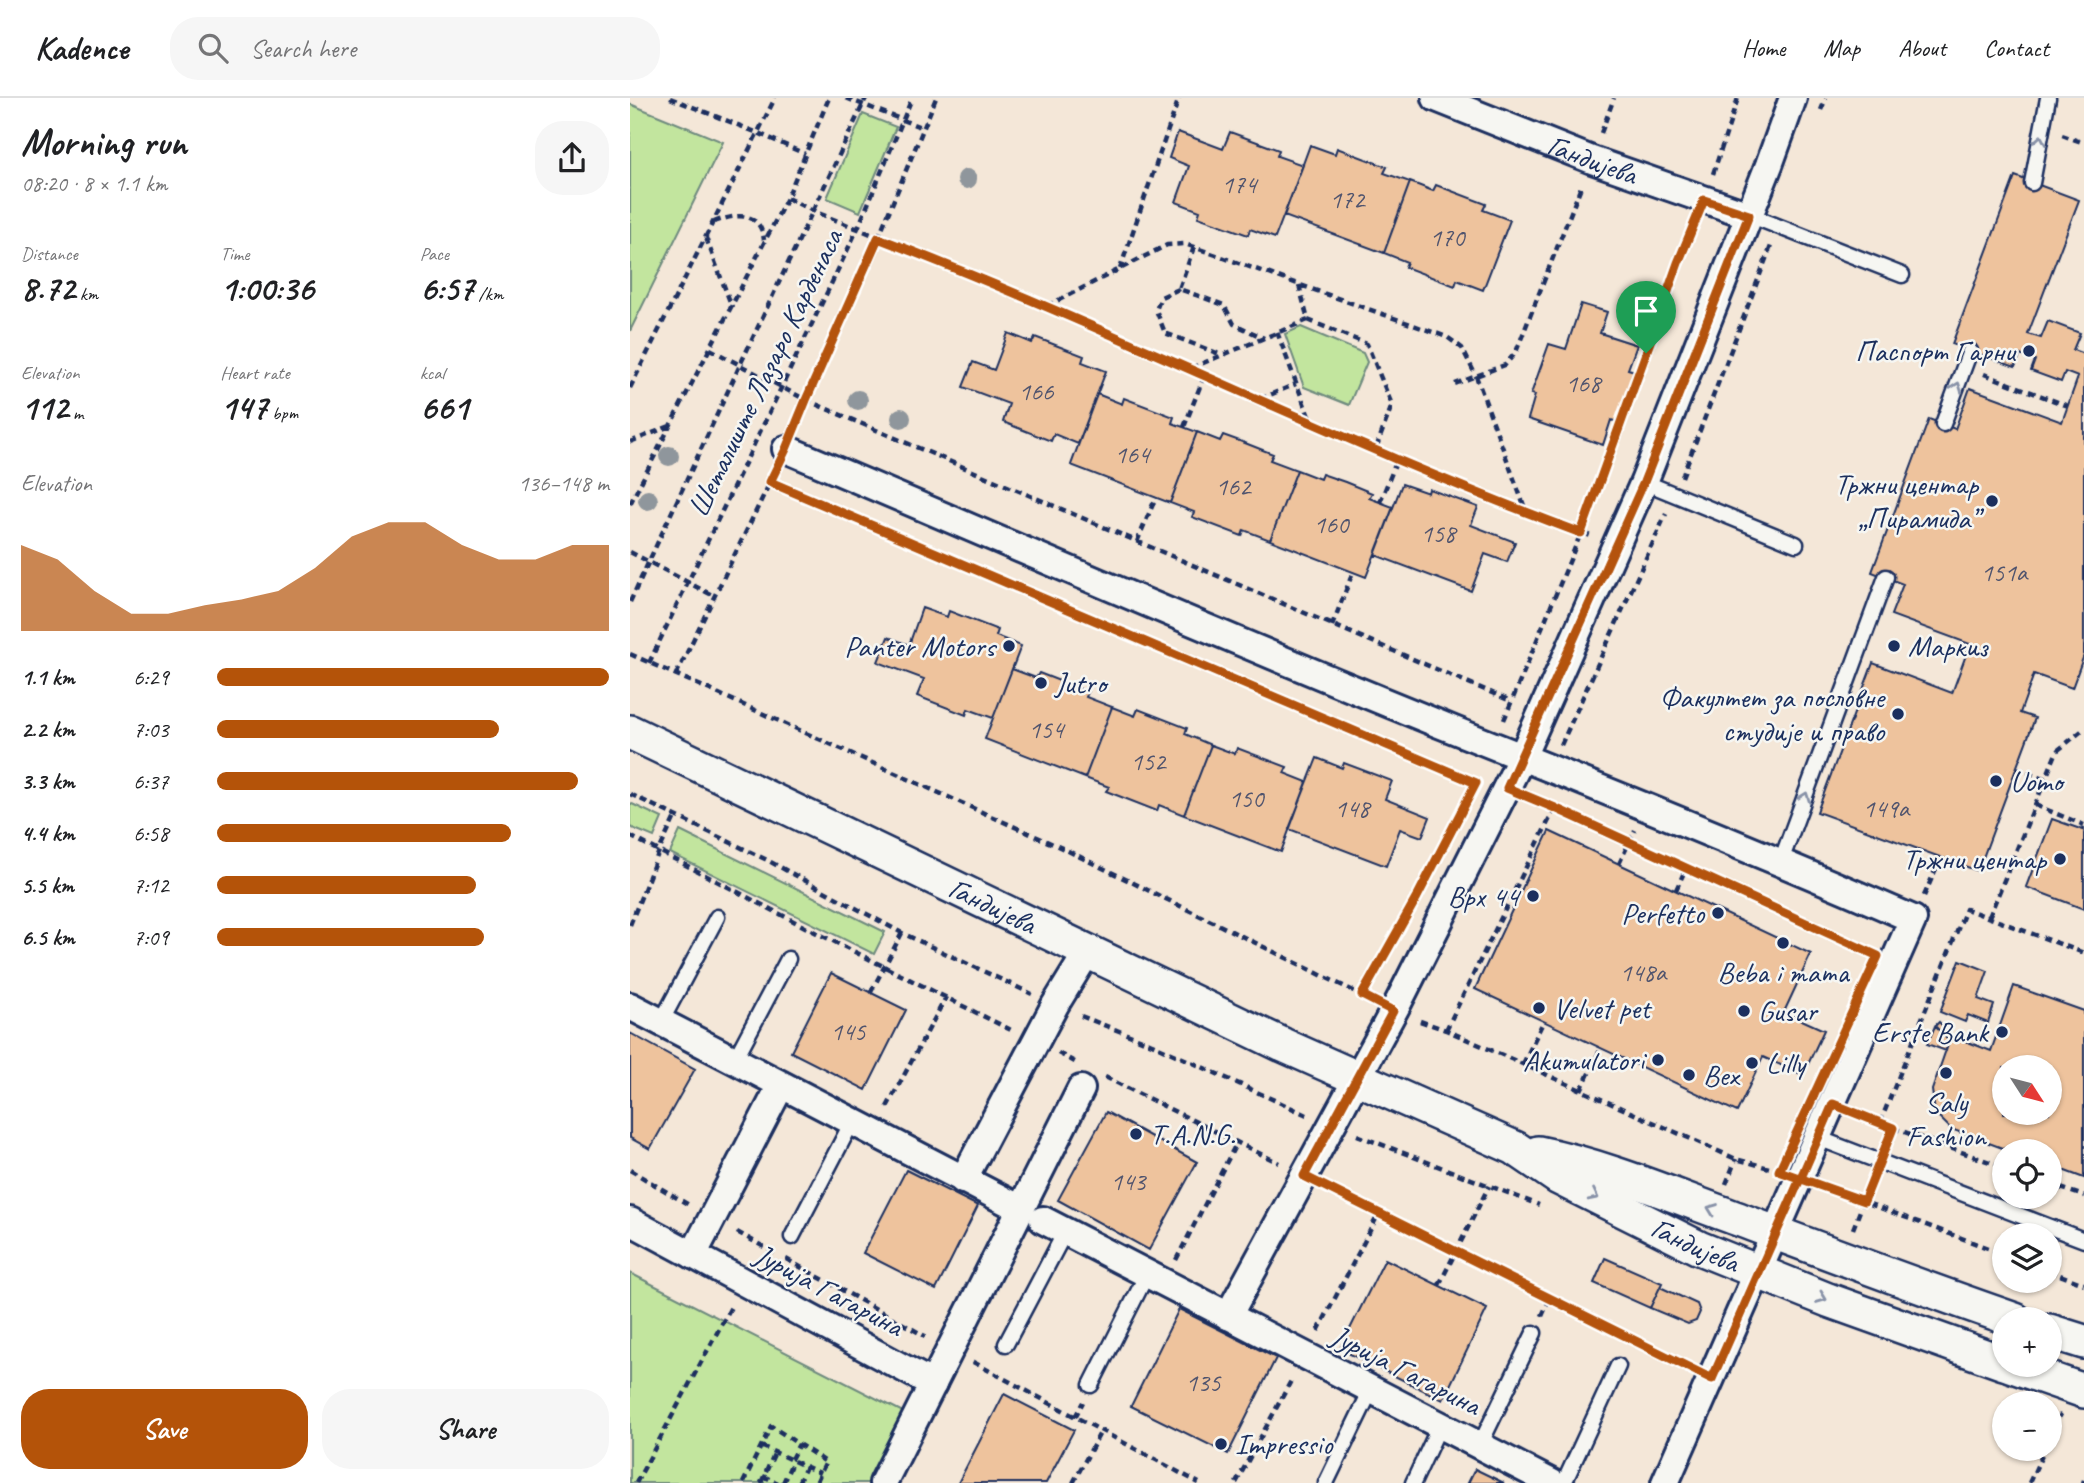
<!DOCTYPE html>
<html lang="en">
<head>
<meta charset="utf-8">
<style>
	body { margin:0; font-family:Caveat,sans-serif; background:#f6f6f6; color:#202124; height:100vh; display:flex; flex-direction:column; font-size:26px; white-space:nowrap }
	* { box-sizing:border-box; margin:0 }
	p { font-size:23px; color:#757577 }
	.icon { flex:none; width:38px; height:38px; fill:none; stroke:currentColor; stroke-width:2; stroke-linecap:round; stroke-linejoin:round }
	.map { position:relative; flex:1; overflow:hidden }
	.details { display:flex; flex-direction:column; background:#fff; width:630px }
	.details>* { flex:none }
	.needle { width:46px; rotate:126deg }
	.tools { position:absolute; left:1362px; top:957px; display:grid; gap:14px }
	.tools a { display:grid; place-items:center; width:70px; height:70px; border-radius:50%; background:#fff; box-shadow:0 2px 5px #0004; font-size:35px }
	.pin { position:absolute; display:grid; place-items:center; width:60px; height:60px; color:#fff; margin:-72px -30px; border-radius:50% 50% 50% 0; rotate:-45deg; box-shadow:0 0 7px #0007 }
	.pin .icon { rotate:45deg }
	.round { display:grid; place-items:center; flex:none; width:74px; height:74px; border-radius:28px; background:#f6f6f6 }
	.head { display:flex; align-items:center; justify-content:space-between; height:119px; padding:0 21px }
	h1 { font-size:38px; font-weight:700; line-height:52px }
	.metrics { display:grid; grid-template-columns:repeat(3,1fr); gap:10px; height:119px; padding:7px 21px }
	.metrics div { display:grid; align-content:center }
	.metrics b { font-size:35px; font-weight:700 }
	.metrics small { font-size:19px; font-weight:400 }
	.metrics p { font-size:19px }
	.chart { height:196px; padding:14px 21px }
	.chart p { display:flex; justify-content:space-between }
	.chart svg { width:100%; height:126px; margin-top:7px; fill:#b45309; opacity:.7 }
	.primary-button { display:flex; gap:14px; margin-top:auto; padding:14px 21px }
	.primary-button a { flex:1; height:80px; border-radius:28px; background:#b45309; color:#fff; font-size:28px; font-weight:700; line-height:80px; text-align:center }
	.primary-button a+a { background:#f6f6f6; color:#202124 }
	ul { padding:0 21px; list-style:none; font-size:23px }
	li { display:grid; grid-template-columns:112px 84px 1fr; align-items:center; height:52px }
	li i { height:18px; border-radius:9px; background:#b45309 }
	header { display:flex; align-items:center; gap:42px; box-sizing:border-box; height:98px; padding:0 35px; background:#fff; border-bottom:2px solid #e0e0e0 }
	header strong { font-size:33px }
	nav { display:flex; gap:38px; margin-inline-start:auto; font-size:24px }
	.search { width:490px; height:63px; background:#f6f6f6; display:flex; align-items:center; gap:18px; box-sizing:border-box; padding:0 24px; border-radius:28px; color:#757577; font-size:26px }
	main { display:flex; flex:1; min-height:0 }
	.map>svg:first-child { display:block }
	.green { fill:#c2e59e; stroke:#6e8a7e; stroke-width:2 }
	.building { fill:#eec39d; stroke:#1b2f5e; stroke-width:2; fill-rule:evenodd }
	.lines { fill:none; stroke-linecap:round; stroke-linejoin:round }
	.service-casing { stroke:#1b2f5e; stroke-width:19 }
	.minor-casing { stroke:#1b2f5e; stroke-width:32 }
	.tertiary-casing { stroke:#1b2f5e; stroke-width:38 }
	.path { stroke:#1b2f5e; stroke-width:4.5; stroke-dasharray:7 5; stroke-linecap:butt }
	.service { stroke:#f6f6f2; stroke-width:14 }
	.minor { stroke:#f6f6f2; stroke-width:26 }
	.tertiary { stroke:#f6f6f2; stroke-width:33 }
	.tree { fill:#8f969c }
	.oneway { stroke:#8892a8 }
	.route-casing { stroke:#fff; stroke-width:14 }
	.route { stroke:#b45309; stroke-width:9 }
	.poi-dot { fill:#1b2f5e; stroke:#f6f6f2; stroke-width:2.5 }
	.labels { text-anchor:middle; stroke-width:5; stroke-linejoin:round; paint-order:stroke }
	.number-label { font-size:26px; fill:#50546e }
	.street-label { font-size:30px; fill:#1b2f5e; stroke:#f6f6f2 }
	.poi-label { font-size:30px; fill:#1b2f5e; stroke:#f6f6f2; text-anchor:end }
</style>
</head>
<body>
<header>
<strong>Kadence</strong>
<div class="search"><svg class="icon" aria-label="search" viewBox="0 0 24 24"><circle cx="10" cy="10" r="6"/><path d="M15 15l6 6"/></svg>Search here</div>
<nav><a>Home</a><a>Map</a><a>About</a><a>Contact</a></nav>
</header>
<main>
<section class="details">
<div class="head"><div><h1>Morning run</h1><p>08:20 · 8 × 1.1 km</p></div><a class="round"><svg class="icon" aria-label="share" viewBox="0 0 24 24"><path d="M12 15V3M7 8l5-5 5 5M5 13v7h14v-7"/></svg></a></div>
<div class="metrics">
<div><p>Distance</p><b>8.72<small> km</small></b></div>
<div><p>Time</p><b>1:00:36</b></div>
<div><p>Pace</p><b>6:57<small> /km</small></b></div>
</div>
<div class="metrics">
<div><p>Elevation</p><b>112<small> m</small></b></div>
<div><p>Heart rate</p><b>147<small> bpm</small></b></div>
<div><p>kcal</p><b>661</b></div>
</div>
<div class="chart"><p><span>Elevation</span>136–148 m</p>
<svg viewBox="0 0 160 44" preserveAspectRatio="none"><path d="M0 44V14L10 19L20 30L30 38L40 38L50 35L60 33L70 30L80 22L90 11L100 6L110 6L120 14L130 19L140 19L150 14L160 14V44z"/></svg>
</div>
<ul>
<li><b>1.1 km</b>6:29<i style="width:100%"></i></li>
<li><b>2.2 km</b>7:03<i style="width:72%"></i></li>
<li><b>3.3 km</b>6:37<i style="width:92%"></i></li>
<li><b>4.4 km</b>6:58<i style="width:75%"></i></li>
<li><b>5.5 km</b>7:12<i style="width:66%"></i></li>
<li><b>6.5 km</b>7:09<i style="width:68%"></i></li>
</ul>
<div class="primary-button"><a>Save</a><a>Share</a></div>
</section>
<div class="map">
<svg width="1454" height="1385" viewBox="0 0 1454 1385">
	<rect width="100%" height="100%" fill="#f4e7d8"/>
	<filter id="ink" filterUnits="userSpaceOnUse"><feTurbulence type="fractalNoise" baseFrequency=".0143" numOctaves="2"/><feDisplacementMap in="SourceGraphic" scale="14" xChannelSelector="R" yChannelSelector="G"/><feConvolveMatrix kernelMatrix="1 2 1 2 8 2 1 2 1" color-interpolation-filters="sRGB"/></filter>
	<g filter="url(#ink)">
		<!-- green -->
		<path class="green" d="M0 6 93 44 0 233Z
			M233 16 266 29 230 114 197 100Z
			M671 229 733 255 737 264 719 307 674 289 655 236Z
			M0 705 32 720 24 739 0 729Z
			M50 733 255 834 244 856 40 755Z
			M0 1175 273 1314 238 1385H0Z"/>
		<!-- building -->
		<path class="building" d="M548 34 593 51 600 34 649 52 647 58 673 67 645 140 620 131 618 137 568 119 570 113 546 104 559 68 539 60Z
			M680 47 705 56 707 50 757 69 754 75 780 84 754 155 654 118Z
			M1385 78 1449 102 1398 236 1411 240 1418 223 1450 235 1443 252 1454 256V557L1442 590 1404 576 1390 615 1405 620 1348 773 1187 714 1243 565 1322 595 1340 546 1261 517 1273 486 1242 474 1299 321 1325 331 1340 290 1432 324 1448 279 1435 274 1431 284 1401 273 1405 262 1390 257 1385 269 1322 246Z
			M780 84 803 93 806 87 856 106 853 112 880 122 853 192 827 182 825 188 775 169 777 164 754 155Z
			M951 206 977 214 970 235 1007 247 998 271 1005 273 988 324 981 322 973 347 898 321 905 297 901 296 919 246 936 251Z
			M378 235 402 245 405 239 428 248 454 258 452 264 476 273 448 346 424 336 421 343 373 324 379 306 333 289 343 264 364 272Z
			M467 296 492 306 494 300 544 319 542 325 567 334 540 405 441 367Z
			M567 334 590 343 593 337 615 345 643 356 640 362 667 372 640 442 614 432 612 438 562 419 564 414 540 405Z
			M667 372 690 381 692 376 715 384 742 395 739 400 763 409 736 479 640 442Z
			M772 386 798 395 799 391 848 409 841 427 885 444 877 464 855 456 841 493 745 457Z
			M292 510 317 519 319 513 368 532 366 538 391 548 363 620 338 611 336 617 287 598 294 581 248 564 258 539 279 547Z
			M382 571 406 580 409 575 458 594 456 599 482 609 455 680 355 641Z
			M482 609 505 618 508 611 557 630 555 636 581 647 554 717 529 707 527 713 476 693 479 689 455 680Z
			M581 647 605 656 607 650 657 669 654 675 677 684 651 754 554 717Z
			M687 660 712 670 714 665 762 683 755 701 800 719 792 739 770 731 756 768 659 731Z
			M1422 721 1453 732 1454 729V811L1396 789Z
			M919 733 1181 856 1154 914 1194 932 1173 977 1133 959 1107 1014 845 891Z
			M1330 862 1358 873 1348 901 1364 907 1358 925 1338 917 1335 924 1310 914Z
			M201 875 276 912 236 992 161 954Z
			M1384 888 1454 913V1080L1419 1067V1054H1383L1321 1031 1305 1015 1302 992 1319 943 1305 928 1309 924 1322 938 1361 953ZM1374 970H1419V1015H1374Z
			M1305 928 1319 943 1316 953 1297 946Z
			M0 935 65 971 20 1051 0 1040Z
			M476 1014 567 1064 519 1152 428 1102Z
			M276 1072 348 1108 306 1192 233 1155Z
			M975 1160 1032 1185 1020 1210 964 1185Z
			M755 1161 857 1211 813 1302 710 1251Z
			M1030 1189 1067 1206 1070 1214 1066 1223 1058 1226 1020 1210Z
			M549 1211 646 1260 598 1356 501 1308Z
			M374 1296 444 1332 416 1385H328Z
			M845 1371 874 1385H838Z"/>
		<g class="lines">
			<defs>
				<path id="service" d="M1402 85 1418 0
					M1119 117 1272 177
					M1313 326 1340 253
					M1014 384 1166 446
					M1151 763 1256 479
					M31 924 87 819
					M104 963 158 861
					M1188 1040 1454 1142
					M162 1139 222 1024
					M376 1246 435 1134
					M461 1287 517 1176
					M850 1347 904 1235
					M696 1385 741 1292
					M783 1385 810 1327
					M934 1385 988 1268"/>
				<g id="minor">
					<path id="s1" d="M806 0 962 62 1119 117"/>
					<path d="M156 351C378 445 599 542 824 632 978 693 1131 755 1283 821L1035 1385"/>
					<path d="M0 908 391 1111"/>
					<path d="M333 1082 425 907 458 853"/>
					<path d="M413 1122 922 1385"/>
					<path d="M0 1123 303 1286"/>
					<path d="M63 1157 151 987"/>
					<path d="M598 1218 768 905 892 659 1014 384 1139 67 1163 0"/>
					<path d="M253 1385 451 991"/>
				</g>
				<g id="tertiary">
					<path id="s2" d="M0 634 653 947 885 1050 929 1080 1069 1150 1198 1202 1374 1265"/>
					<path d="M908 1055C973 1068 1037 1095 1100 1118 1194 1153 1289 1189 1385 1222"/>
					<path d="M1419 1233 1454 1244"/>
					<path d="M1380 1267 1454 1293"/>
				</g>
			</defs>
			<!-- service casing -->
			<use href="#service" class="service-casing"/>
			<!-- minor casing -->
			<use href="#minor" class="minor-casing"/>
			<!-- tertiary casing -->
			<use href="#tertiary" class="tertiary-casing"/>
			<!-- path -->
			<path class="path" d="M40 0 128 35 175 56
				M216 0 293 30
				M1191 12 1196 0
				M971 35 984 0
				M1432 37 1454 45
				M1083 76 1108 0
				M157 100 183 113 299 159 561 270 745 353 896 414 961 438
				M84 124C106 116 130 112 134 142
				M76 140 102 209
				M564 149 549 191 594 207 604 226 634 240
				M490 171 549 0
				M669 187 678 222 737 246 762 307 745 353
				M549 191 531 199 526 212 535 235 592 257
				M417 208 537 147 555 146 817 239 832 250 846 278 896 413
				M647 234 681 324
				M80 251 176 302 881 603
				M561 270 678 222
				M1354 276 1438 308
				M825 286 875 267 886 254 952 86
				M0 290 145 0
				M630 301 666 286
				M166 327 248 140 306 0
				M554 329 575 276
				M0 344 40 328
				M1052 379 1141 148
				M140 384 846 685
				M750 404 767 362
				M0 406 157 100 199 0
				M507 444 526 399
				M0 454 84 498
				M0 504 110 267 236 0
				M702 528 723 474
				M0 556 434 751 740 901
				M19 565 228 130 282 0
				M46 577 145 374
				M874 622 951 435 1048 165 1064 127
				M931 647 1036 416
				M1386 670 1416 681
				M0 696 137 762 272 835 402 896
				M900 700 1240 854
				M1405 707 1454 727
				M0 738 175 829 383 933
				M989 766 1005 732
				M1046 792 1056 770
				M1294 798 1311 759
				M1359 819 1427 653 1454 631
				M0 827 29 753 45 719
				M241 894 272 835
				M732 896 787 800
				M451 918 522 946 677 1017
				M790 923 816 932 1106 1061 1143 1071
				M816 932 925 710
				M428 955 445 964
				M893 966 913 924
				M475 979 649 1065
				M951 992 971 950
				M257 1009 316 899
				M1228 1016 1250 1025 1336 811 1454 855
				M1250 1025 1263 1030 1257 1043
				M1263 1030 1374 1069
				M727 1037 909 1107
				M0 1072 59 1107
				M1096 1086 1106 1061
				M1419 1086 1454 1098
				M1194 1089 1374 1156
				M697 1090 1056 1268
				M1223 1131 1241 1084
				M107 1134 145 1155
				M156 1161 295 1238
				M546 1162 607 1044
				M1419 1173 1454 1186
				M809 1187 859 1088
				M912 1218 920 1200
				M688 1233 749 1115
				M343 1264 569 1385
				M445 1319 453 1304
				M1419 1341 1431 1316
				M131 1348 190 1375
				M161 1361 169 1346
				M133 1378 148 1385
				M6 1385 102 1207
				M113 1385 141 1328 196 1364 186 1385
				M131 1385 145 1354
				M153 1385 163 1362
				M168 1385 176 1369
				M443 1385 471 1333
				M606 1385 662 1281
				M1399 1385 1415 1351
				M1453 1385 1454 1382"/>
			<!-- service -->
			<use href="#service" class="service"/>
			<!-- minor -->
			<use href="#minor" class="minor"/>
			<!-- tertiary -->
			<use href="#tertiary" class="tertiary"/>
		</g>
		<!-- trees -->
		<g class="tree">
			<circle cx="337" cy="81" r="10"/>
			<circle cx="228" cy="302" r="10"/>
			<circle cx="271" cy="320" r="10"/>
			<circle cx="39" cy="358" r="10"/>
			<circle cx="18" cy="402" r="10"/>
		</g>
		<!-- one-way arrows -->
		<defs><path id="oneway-chevron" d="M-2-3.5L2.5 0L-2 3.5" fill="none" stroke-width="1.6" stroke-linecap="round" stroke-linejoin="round" transform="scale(1.75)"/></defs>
		<g class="oneway">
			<use href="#oneway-chevron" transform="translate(1410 42) rotate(-80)"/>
			<use href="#oneway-chevron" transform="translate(1327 289) rotate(-70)"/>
			<use href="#oneway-chevron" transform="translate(1175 699) rotate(-70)"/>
			<use href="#oneway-chevron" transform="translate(964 1098) rotate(26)"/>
			<use href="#oneway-chevron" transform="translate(1082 1111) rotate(-159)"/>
			<use href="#oneway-chevron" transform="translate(1192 1200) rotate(21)"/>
		</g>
	</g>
	<g class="lines" filter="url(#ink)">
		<defs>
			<path id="route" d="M1016 255 951 435C713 347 486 231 248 140L176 302 156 351 140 384 846 685 787 799 732 897 763 913 674 1078 1082 1281 1170 1081 1173 1075 1203 1006 1263 1030 1234 1103 1149 1073 1248 858 925 710 877 690 1014 384 1119 117 1074 102 1048 165 1016 255"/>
		</defs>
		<!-- route casing -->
		<use href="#route" class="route-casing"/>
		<!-- route -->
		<use href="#route" class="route"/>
	</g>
	<!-- markers -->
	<g class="poi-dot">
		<circle cx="1399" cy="253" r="7"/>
		<circle cx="1362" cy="403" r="7"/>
		<circle cx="379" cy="548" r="7"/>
		<circle cx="1264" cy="548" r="7"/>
		<circle cx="411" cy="585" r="7"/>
		<circle cx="1268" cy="616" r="7"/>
		<circle cx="1366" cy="683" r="7"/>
		<circle cx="1430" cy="761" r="7"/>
		<circle cx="903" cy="798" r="7"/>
		<circle cx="1088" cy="815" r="7"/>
		<circle cx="1153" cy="845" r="7"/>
		<circle cx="909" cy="910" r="7"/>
		<circle cx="1114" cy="913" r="7"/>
		<circle cx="1372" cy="934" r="7"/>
		<circle cx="1028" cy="962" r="7"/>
		<circle cx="1122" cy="965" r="7"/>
		<circle cx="1316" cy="975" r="7"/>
		<circle cx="1059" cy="977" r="7"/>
		<circle cx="506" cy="1036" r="7"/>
		<circle cx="591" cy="1346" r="7"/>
	</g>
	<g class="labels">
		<!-- number labels -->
		<g class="number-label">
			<text x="609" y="95">174</text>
			<text x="717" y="110">172</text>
			<text x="817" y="148">170</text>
			<text x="953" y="294">168</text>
			<text x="406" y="302">166</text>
			<text x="502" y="365">164</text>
			<text x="603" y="397">162</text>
			<text x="701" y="435">160</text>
			<text x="808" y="444">158</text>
			<text x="1374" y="483">151a</text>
			<text x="416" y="640">154</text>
			<text x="518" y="672">152</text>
			<text x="616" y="709">150</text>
			<text x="722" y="719">148</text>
			<text x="1256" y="719">149a</text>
			<text x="1013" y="883">148a</text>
			<text x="218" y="942">145</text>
			<text x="498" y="1092">143</text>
			<text x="573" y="1293">135</text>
		</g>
		<!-- street labels -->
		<g class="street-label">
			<text dy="10" stroke="none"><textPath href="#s1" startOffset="168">Гандијева</textPath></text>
			<text transform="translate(135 275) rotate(-64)" y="10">Шеталиште Лазаро Карденаса</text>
			<text dy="10" stroke="none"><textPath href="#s2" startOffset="402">Гандијева</textPath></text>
			<text dy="10" stroke="none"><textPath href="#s2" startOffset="1183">Гандијева</textPath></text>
			<text transform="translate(199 1192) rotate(28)" y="10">Јурија Гагарина</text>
			<text transform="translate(776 1272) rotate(27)" y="10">Јурија Гагарина</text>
		</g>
		<!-- poi labels -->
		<g class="poi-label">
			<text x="1385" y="263">Паспорт Гарни</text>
			<text x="1348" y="396">Тржни центар<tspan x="1348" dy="34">„Пирамида”</tspan></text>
			<text x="365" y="558">Panter Motors</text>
			<text x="1278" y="558" text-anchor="start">Маркиз</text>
			<text x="425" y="595" text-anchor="start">Jutro</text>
			<text x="1254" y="609">Факултет за пословне<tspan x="1254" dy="34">студије и право</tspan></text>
			<text x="1380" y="693" text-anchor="start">Uomo</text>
			<text x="1416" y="771">Тржни центар</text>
			<text x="889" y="808">Врх 44</text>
			<text x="1074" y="825">Perfetto</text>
			<text x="1153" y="884" text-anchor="middle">Beba i mama</text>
			<text x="923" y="920" text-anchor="start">Velvet pet</text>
			<text x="1128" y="923" text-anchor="start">Gusar</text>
			<text x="1358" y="944">Erste Bank</text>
			<text x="1014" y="972">Akumulatori</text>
			<text x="1136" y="975" text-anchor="start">Lilly</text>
			<text x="1073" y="987" text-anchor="start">Bex</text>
			<text x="1316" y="1014" text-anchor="middle">Saly<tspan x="1316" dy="34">Fashion</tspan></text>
			<text x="520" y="1046" text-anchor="start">T.A.N.G.</text>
			<text x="605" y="1356" text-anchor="start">Impressio</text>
		</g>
	</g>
</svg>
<div class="tools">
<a><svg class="needle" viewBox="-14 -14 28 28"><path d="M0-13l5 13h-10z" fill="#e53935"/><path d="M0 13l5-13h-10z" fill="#757577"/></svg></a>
<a><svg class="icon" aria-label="locate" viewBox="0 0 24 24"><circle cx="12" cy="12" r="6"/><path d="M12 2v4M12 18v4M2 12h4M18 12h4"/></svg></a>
<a><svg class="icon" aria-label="layers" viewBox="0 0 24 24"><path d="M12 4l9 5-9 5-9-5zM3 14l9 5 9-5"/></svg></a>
<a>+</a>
<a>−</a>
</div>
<div class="pin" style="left:1016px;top:255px;background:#1e9e55"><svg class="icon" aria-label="arrive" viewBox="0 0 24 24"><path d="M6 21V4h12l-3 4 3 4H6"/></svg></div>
</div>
</main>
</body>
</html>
